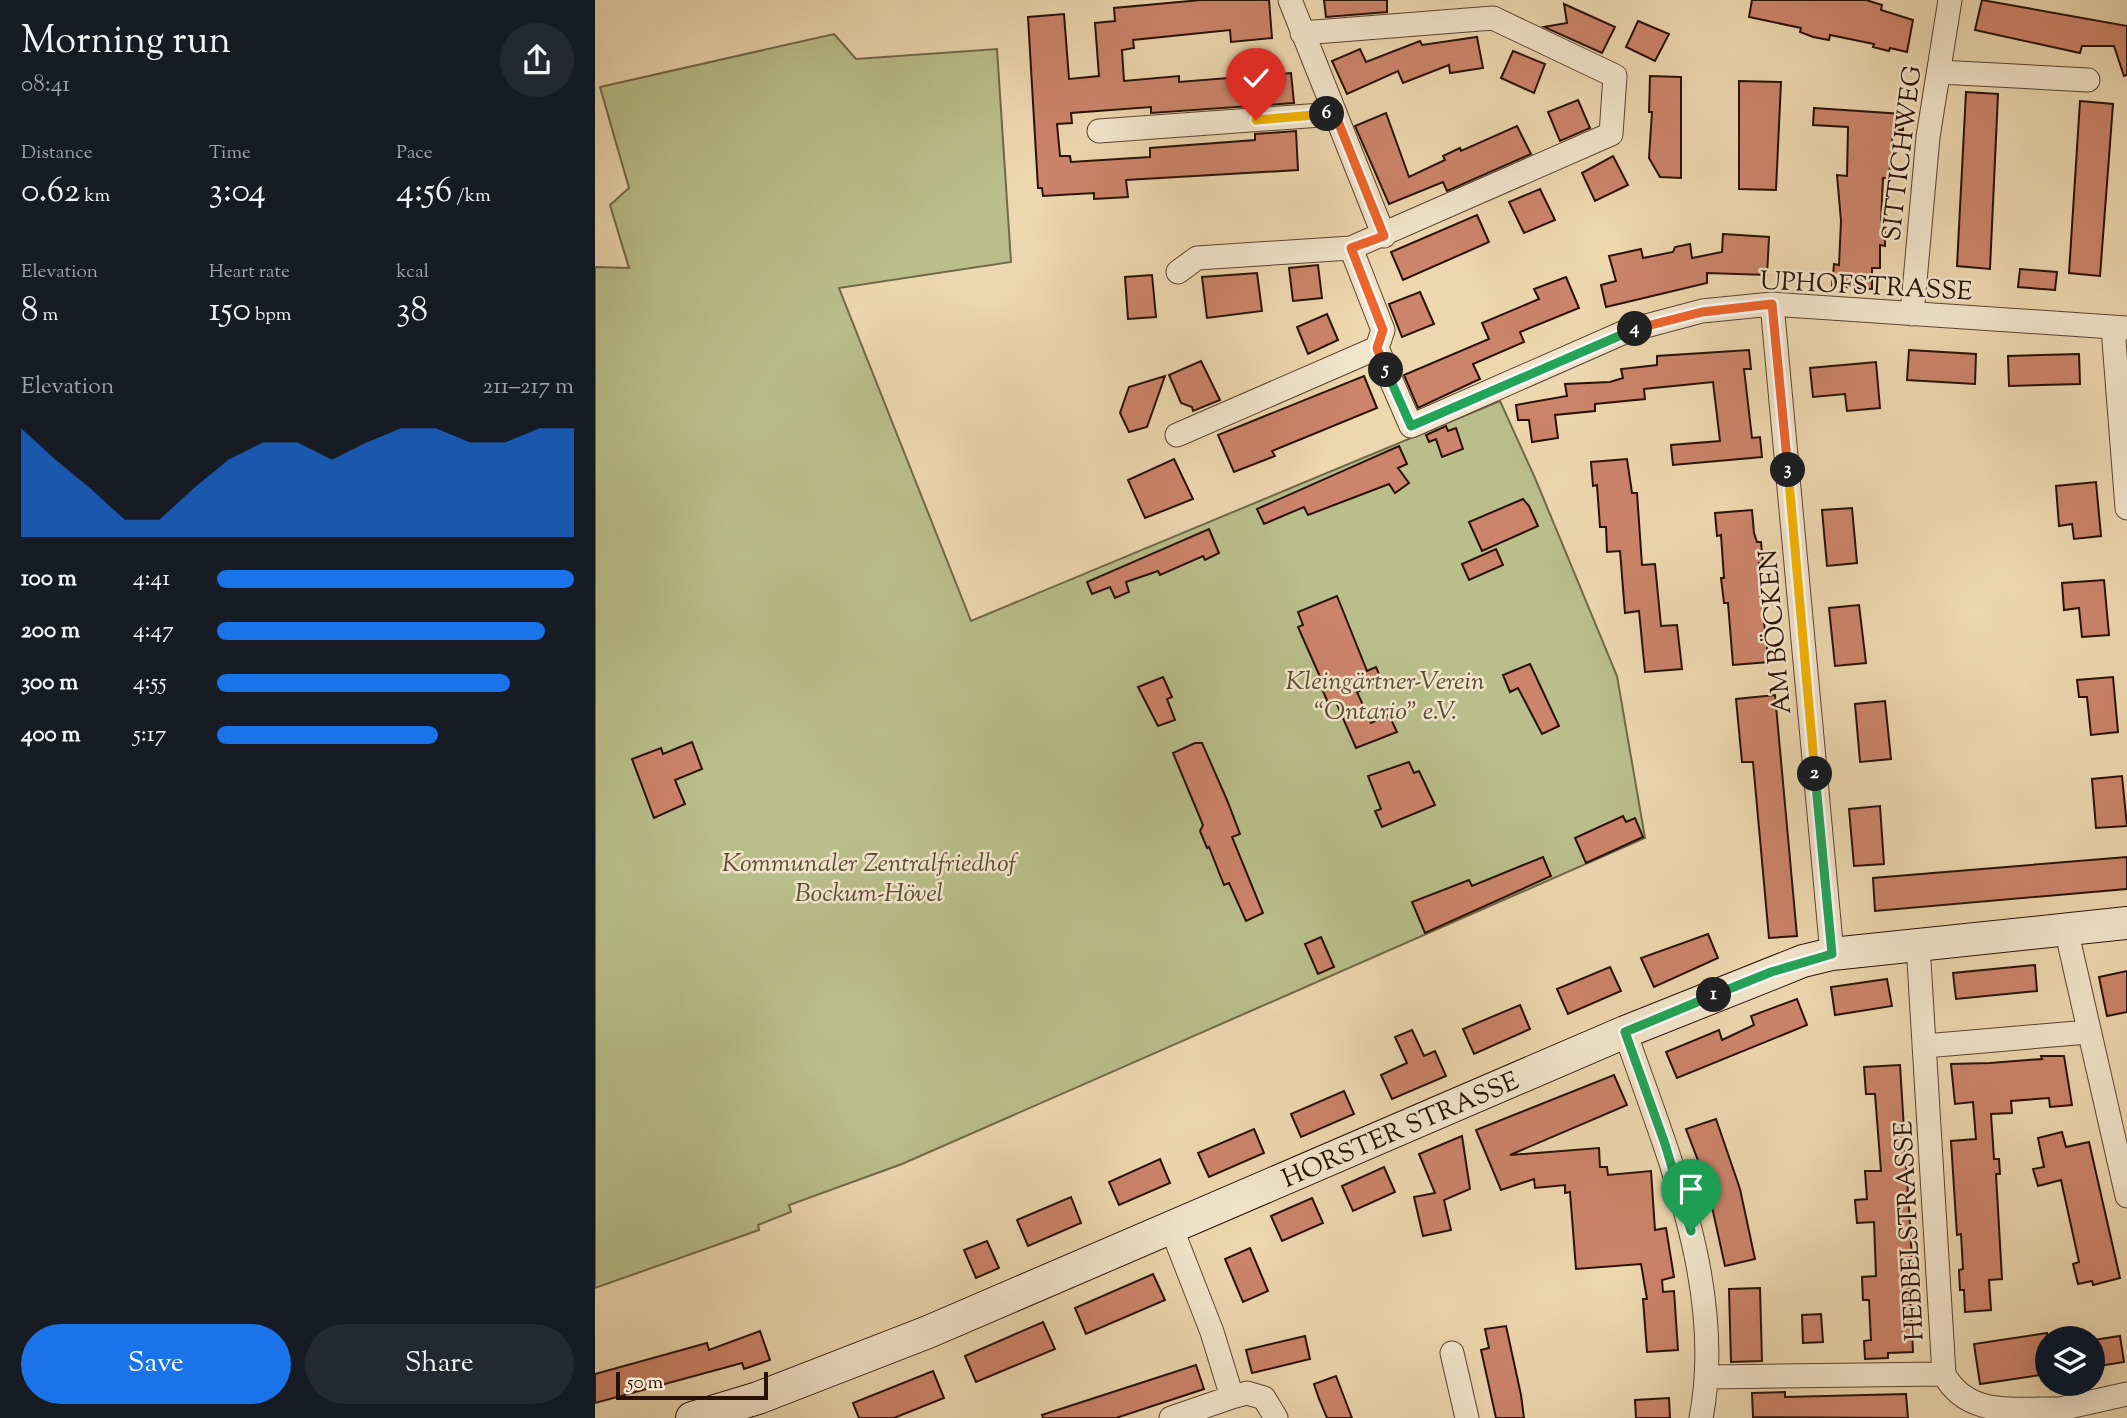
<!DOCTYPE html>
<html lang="en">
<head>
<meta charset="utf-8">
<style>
	body { margin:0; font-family:"Sorts Mill Goudy",serif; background:#242831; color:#f1f3f6; height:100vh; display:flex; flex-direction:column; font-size:26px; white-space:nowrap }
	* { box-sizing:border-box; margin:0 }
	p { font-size:23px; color:#9ea1a6 }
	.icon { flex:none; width:38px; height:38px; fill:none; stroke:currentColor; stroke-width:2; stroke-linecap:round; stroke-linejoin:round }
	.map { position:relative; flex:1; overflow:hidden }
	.drawer { display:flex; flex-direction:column; background:#171b24; width:595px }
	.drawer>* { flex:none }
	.controls { position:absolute; left:1440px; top:1326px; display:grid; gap:14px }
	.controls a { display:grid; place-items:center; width:70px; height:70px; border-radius:50%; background:#171b24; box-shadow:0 7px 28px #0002; font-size:35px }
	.scale { position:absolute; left:21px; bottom:18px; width:152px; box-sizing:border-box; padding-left:7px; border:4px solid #291106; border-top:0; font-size:19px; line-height:24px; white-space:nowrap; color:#291106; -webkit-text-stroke:5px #f3e5cb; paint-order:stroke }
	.pin { position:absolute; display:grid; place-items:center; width:60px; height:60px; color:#fff; margin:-72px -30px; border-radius:50% 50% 50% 0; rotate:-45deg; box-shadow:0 0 7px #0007 }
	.pin .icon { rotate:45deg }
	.km { position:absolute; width:35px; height:35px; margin:-18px; border-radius:50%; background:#222; color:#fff; font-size:19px; line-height:35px; text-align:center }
	.round { display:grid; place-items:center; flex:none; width:74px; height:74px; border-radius:37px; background:#242831 }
	.head { display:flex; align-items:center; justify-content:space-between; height:119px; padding:0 21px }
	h1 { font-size:38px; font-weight:600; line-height:52px }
	.metrics { display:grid; grid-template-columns:repeat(3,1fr); gap:10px; height:119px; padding:7px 21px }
	.metrics div { display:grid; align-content:center }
	.metrics b { font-size:35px; font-weight:600 }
	.metrics small { font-size:19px; font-weight:400 }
	.metrics p { font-size:19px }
	.chart { height:196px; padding:14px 21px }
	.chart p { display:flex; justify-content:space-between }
	.chart svg { width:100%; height:126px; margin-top:7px; fill:#1a73e8; opacity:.7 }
	.cta { display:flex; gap:14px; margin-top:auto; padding:14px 21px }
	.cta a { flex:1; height:80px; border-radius:42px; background:#1a73e8; color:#fff; font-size:28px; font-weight:600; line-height:80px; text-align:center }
	.cta a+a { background:#242831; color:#f1f3f6 }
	ul { padding:0 21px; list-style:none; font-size:23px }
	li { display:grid; grid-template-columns:112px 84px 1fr; align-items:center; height:52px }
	li i { height:18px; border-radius:9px; background:#1a73e8 }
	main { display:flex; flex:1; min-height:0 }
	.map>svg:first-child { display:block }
	.green { fill:#b9be8a; stroke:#716848; stroke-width:2 }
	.building { fill:#cc846a; stroke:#291106; stroke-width:2 }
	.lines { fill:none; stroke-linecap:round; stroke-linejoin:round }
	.street-casing { stroke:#5a4230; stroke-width:25 }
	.secondary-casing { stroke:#291106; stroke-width:34 }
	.street { stroke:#f3e5cb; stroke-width:23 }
	.secondary { stroke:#f3e5cb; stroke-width:32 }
	.split-1-casing { stroke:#fff; stroke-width:14 }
	.split-2-casing { stroke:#fff; stroke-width:14 }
	.split-3-casing { stroke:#fff; stroke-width:14 }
	.split-4-casing { stroke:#fff; stroke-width:14 }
	.split-5-casing { stroke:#fff; stroke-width:14 }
	.split-6-casing { stroke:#fff; stroke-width:14 }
	.split-7-casing { stroke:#fff; stroke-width:14 }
	.split-1 { stroke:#22a559; stroke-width:9 }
	.split-2 { stroke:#22a559; stroke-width:9 }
	.split-3 { stroke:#f5b400; stroke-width:9 }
	.split-4 { stroke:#f0652b; stroke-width:9 }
	.split-5 { stroke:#22a559; stroke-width:9 }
	.split-6 { stroke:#f0652b; stroke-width:9 }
	.split-7 { stroke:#f5b400; stroke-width:9 }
	.labels { text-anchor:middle; stroke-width:5; stroke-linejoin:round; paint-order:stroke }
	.street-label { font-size:26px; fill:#291106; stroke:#f3e5cb }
	.park-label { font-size:26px; font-style:italic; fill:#5b4e34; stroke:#f3e5cb }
</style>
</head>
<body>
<main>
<section class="drawer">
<div class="head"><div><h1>Morning run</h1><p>08:41</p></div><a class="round"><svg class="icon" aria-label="share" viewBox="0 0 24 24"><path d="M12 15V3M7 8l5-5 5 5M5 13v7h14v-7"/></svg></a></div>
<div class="metrics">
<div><p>Distance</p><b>0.62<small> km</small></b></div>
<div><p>Time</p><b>3:04</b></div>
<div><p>Pace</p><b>4:56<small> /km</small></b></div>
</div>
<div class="metrics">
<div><p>Elevation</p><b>8<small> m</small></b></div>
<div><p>Heart rate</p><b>150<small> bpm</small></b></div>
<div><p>kcal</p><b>38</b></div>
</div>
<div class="chart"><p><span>Elevation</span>211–217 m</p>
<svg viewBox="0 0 160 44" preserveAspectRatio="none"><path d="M0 44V6L10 17L20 27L30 38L40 38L50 27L60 17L70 11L80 11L90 17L100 11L110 6L120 6L130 11L140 11L150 6L160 6V44z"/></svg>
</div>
<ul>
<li><b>100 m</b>4:41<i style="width:100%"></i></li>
<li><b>200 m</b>4:47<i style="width:92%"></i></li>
<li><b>300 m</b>4:55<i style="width:82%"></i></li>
<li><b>400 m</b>5:17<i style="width:62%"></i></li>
</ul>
<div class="cta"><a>Save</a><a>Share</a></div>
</section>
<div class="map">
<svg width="1532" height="1418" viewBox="0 0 1532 1418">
	<rect width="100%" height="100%" fill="#edd7af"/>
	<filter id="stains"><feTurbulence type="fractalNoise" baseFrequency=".00286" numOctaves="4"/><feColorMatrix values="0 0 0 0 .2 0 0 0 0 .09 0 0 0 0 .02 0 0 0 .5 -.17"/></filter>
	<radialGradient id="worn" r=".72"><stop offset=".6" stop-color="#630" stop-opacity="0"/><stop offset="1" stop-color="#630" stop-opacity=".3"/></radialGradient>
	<!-- green -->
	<path class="green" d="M239 34 261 59 402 49 416 262 244 288 376 621 905 401 940 478 1022 676 1050 838 307 1164 194 1205 196 1212 163 1225 164 1230 0 1288V267L34 268 15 205 34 188 5 87Z"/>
	<!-- building -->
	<path class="building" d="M606 0H674L677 38 636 42 635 30 538 40 539 48 527 50 529 81 584 76V82L696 73 699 103 556 113V107L476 113 477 123 462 124 465 156H475L476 162 555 157V148L660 140V134L701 131 703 170 531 180 533 197 499 199V193L448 196 447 188H443L433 17 469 14 474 79 504 76 500 23 520 21 519 8Z
		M729 0H792V12L731 17Z
		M1157 0H1271L1287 5 1286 10 1318 20 1312 52 1295 48 1294 51 1278 47 1279 44 1235 35 1234 40 1218 37 1205 32 1206 28 1154 17Z
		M1387 0 1532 26V75L1529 76 1519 46H1487L1485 53 1380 30Z
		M969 4 1020 27 1007 53 949 27 972 23Z
		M1043 21 1074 34 1060 61 1031 47Z
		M882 37 888 68 855 73 854 65 808 83 803 71 752 94 737 61 765 49 771 62 825 41 827 45Z
		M918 51 950 64 939 93 906 78Z
		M1055 76 1086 77V178L1065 177 1054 158 1057 112H1054Z
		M1144 81 1186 82 1181 190 1144 189Z
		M1371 92 1403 94 1395 269 1362 266Z
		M983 100 995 128 965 141 953 112Z
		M1485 101 1518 104 1505 276 1474 273Z
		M1219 108 1308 114V130H1298L1294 178H1288L1286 223 1290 224V246L1285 245V268H1277V289L1237 286 1239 264 1244 265 1246 221 1242 175 1252 176 1253 127 1218 125Z
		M791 113 814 177 850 160 848 156 865 148 866 151 922 126 936 154 852 191 848 182 794 204 760 126Z
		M1018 156 1033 185 1000 201 987 173Z
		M945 189 960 220 929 233 914 202Z
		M882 215 894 242 808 280 796 252Z
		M1128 234 1174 237 1172 275 1112 273V283L1011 307 1006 285 1021 281 1014 256 1046 249 1048 258 1078 252 1080 247 1095 244 1097 258 1127 252Z
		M723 265 727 298 698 301 694 268Z
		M1425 269 1462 272 1460 290 1423 287Z
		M662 273 667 311 612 318 607 277Z
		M557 275 561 317 533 319 530 277Z
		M971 277 984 308 925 332 929 342 878 364 885 379 823 408 809 375 894 339 887 323 944 299 939 289Z
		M825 292 839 324 807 337 794 304Z
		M732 314 743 340 713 354 702 327Z
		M1154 350 1156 369H1149L1157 438 1165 437 1167 457 1078 465 1076 445 1125 441 1118 382 1049 389 1050 399 1000 404V411L960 415 963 438 937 442 934 420H923L921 405 972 396 970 384 1015 382 1028 378 1026 369 1062 365V356Z
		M1314 350 1381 354 1380 384 1312 380Z
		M1484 354 1485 384 1414 386 1413 356Z
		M606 361 625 400 598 411 597 407 586 403 574 375Z
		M1281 362 1285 408 1252 411 1250 394 1218 397 1215 368Z
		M570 376 552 427 534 432 525 413 534 387Z
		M769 376 782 408 677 451 680 456 639 472 623 435Z
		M851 426 853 431 861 428 868 449 847 457 841 439 834 442 831 435Z
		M804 446 812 464 803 468 814 483 800 493 794 484 713 515 709 507 669 524 662 509Z
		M579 459 598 499 550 518 533 480Z
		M1032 459 1037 493H1042L1047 565 1060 564 1066 626 1082 625 1087 669 1050 672 1044 611 1030 613 1025 551 1012 552 1011 527H1005L1002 485 998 486 996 462Z
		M1501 482 1506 536 1479 539 1477 524 1464 526 1461 486Z
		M928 499 934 506 943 526 887 551 874 522Z
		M1257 508 1262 563 1232 566 1227 510Z
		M1157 510 1159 533 1162 542H1166L1168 563H1164L1163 575 1174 662 1138 665 1133 603H1129L1126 578H1129L1126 535 1122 536 1120 513Z
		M614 529 624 553 610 560 608 556 565 575 563 571 531 582 534 592 520 598 515 587 497 594 492 582Z
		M901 549 908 565 874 580 867 564Z
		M1509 580 1514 635 1487 637 1484 608 1469 610 1467 583Z
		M742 596 772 671 781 667 787 681 762 692 776 723 794 715 802 732 761 748 741 702 734 705 727 689 730 688 703 627 708 625 703 612Z
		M1264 605 1271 663 1240 666 1234 608Z
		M935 664 964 726 947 734 923 688 915 692 908 675Z
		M568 677 577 697 572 699 580 720 563 726 543 687Z
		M1518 677 1523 732 1496 735 1492 697H1484L1482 680Z
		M1180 695 1202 936 1174 938 1158 762H1147L1141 699Z
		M1290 701 1296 759 1265 762 1260 704Z
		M97 742 107 769 80 780 90 804 59 818 37 759 66 748 68 754Z
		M600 743H607L632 800 645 834 637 837 668 913 651 921 634 883 629 885 614 847 612 848 605 831 608 825 578 753Z
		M814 762 819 773 824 771 840 805 787 827 780 811 786 809 773 776Z
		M1527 776 1532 826 1501 828 1497 779Z
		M1285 806 1289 864 1259 866 1254 809Z
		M1028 816 1031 822 1040 818 1048 837 991 863 980 838Z
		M948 857 956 876 830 933 817 902 874 880 877 886Z
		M1532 857V889L1280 911 1278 878Z
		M1113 934 1123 958 1059 987 1046 958Z
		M726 937 739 967 723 974 710 944Z
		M1440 965 1442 991 1361 999 1358 973Z
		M1015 967 1026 991 973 1014 962 989Z
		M1532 971V1012L1512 1016 1504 977Z
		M1292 979 1297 1006 1240 1015 1236 987Z
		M1202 999 1212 1025 1082 1078 1071 1052 1124 1030 1127 1040 1159 1025 1156 1016Z
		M925 1005 935 1029 879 1054 868 1029Z
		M817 1030 829 1056 840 1051 851 1076 797 1099 786 1075 812 1063 800 1037Z
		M1446 1056H1469L1477 1105 1455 1107 1454 1098 1416 1101 1417 1113 1396 1114 1399 1159H1404L1405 1174H1401L1407 1279 1394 1280 1396 1310 1370 1312 1369 1290H1365L1364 1270 1368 1269 1366 1234 1362 1235 1356 1141 1381 1139 1378 1102 1360 1104 1356 1064 1395 1063 1447 1059Z
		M1305 1065 1318 1275H1314L1318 1352 1293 1353V1358L1270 1359 1269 1341 1276 1340 1274 1300H1268L1267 1277 1281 1276 1279 1222 1262 1223 1260 1200 1272 1199 1270 1171H1286L1280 1094H1271L1269 1067Z
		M1019 1075 1032 1105 915 1155 1004 1148 1005 1167H1012L1013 1175 1056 1171 1060 1230 1071 1228 1079 1277 1067 1280 1068 1292 1079 1291 1083 1350 1052 1352 1048 1299H1052L1046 1264 981 1269 975 1192 970 1193V1185L940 1188 939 1179 906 1190 881 1130Z
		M749 1091 759 1114 706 1137 696 1114Z
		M1121 1119 1145 1189 1160 1259 1130 1266 1112 1184 1091 1129Z
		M659 1129 669 1153 614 1177 603 1153Z
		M1467 1132 1471 1147 1494 1142 1525 1278 1498 1285 1497 1281 1483 1284 1478 1264 1484 1262 1466 1180 1443 1186 1438 1169 1449 1167 1443 1138Z
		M867 1136 875 1189 849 1200 856 1230 828 1236 819 1197 840 1193 824 1154Z
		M565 1159 575 1183 524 1205 514 1182Z
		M789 1167 800 1192 758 1211 747 1186Z
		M476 1197 486 1223 433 1246 422 1220Z
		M717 1198 728 1223 687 1241 676 1216Z
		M392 1241 404 1268 381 1278 369 1250Z
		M655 1248 673 1291 648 1302 630 1259Z
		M558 1274 570 1300 491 1334 480 1308Z
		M1165 1288 1167 1361 1136 1362 1134 1289Z
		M1226 1314 1228 1342 1208 1343 1207 1315Z
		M448 1322 460 1349 381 1382 370 1356Z
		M911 1326 926 1395 929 1418H901L886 1350 894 1348 890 1329Z
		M165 1331 175 1360 149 1369 147 1363 0 1403V1374L112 1343 114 1350Z
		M1452 1333V1374L1385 1384 1379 1344Z
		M710 1336 715 1359 657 1373 651 1350Z
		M1525 1336 1529 1362 1498 1367V1340Z
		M601 1365 609 1389 521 1418H448L447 1415Z
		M338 1371 349 1398 299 1418H264L258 1403Z
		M741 1376 752 1405 757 1418H732L724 1399 719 1384Z
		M1190 1392V1397L1311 1394 1313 1418 1158 1417 1157 1393Z
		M1074 1398 1075 1418H1041L1040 1400Z"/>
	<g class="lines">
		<defs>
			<path id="street" d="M695 0 789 236
				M1344 72 1493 80
				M504 131 740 114
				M756 248 788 330 782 348 816 426 1032 331 1107 311 1177 304 1532 328
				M583 272 602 258 756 248 1016 134 1020 76 898 18 707 33
				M1177 304 1237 954
				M1317 314 1333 137 1355 0
				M1518 328 1532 508
				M582 435 782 348
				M1471 929 1532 1196
				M1323 945 1349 1374C1372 1418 1421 1408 1465 1409L1468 1418
				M1030 1032C1072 1153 1131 1288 1106 1418
				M1330 1046 1493 1032
				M576 1227 617 1332 637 1397 576 1418
				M857 1353 872 1418
				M1114 1377 1349 1374
				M637 1397 652 1393 669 1398 681 1418
				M1465 1409 1532 1394"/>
			<g id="secondary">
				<path id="s1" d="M97 1418 163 1398 333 1332 1030 1032 1208 961 1237 954 1532 923"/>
			</g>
		</defs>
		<!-- street casing -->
		<use href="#street" class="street-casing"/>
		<!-- secondary casing -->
		<use href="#secondary" class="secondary-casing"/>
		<!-- street -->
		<use href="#street" class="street"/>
		<!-- secondary -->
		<use href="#secondary" class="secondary"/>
	</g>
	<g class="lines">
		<defs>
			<path id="split-1" d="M1096 1231 1070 1144 1030 1032 1119 995"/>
			<path id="split-2" d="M1119 995 1176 972 1237 954 1220 774"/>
			<path id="split-3" d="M1193 470 1220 774"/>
			<path id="split-4" d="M1040 329 1107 312 1177 304 1193 470"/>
			<path id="split-5" d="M791 370 816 426 1040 329"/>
			<path id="split-6" d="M732 114H740L789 236 756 248 788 330 782 348 791 370"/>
			<path id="split-7" d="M661 120 732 114"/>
		</defs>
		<!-- split-1 casing -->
		<use href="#split-1" class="split-1-casing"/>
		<!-- split-2 casing -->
		<use href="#split-2" class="split-2-casing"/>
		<!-- split-3 casing -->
		<use href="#split-3" class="split-3-casing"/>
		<!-- split-4 casing -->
		<use href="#split-4" class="split-4-casing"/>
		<!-- split-5 casing -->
		<use href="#split-5" class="split-5-casing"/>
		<!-- split-6 casing -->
		<use href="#split-6" class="split-6-casing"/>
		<!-- split-7 casing -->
		<use href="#split-7" class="split-7-casing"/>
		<!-- split-1 -->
		<use href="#split-1" class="split-1"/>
		<!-- split-2 -->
		<use href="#split-2" class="split-2"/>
		<!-- split-3 -->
		<use href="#split-3" class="split-3"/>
		<!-- split-4 -->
		<use href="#split-4" class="split-4"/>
		<!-- split-5 -->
		<use href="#split-5" class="split-5"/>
		<!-- split-6 -->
		<use href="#split-6" class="split-6"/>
		<!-- split-7 -->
		<use href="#split-7" class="split-7"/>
	</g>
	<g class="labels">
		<!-- street labels -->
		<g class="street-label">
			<text transform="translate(1306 153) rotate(-83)" y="9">SITTICHWEG</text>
			<text transform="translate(1271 285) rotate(3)" y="9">UPHOFSTRASSE</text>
			<text transform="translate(1179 632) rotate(-95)" y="9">AM BÖCKEN</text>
			<text dy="9" stroke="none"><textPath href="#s1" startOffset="765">HORSTER STRASSE</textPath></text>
			<text transform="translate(1313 1231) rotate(-93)" y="9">HEBBELSTRASSE</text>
		</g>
		<!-- park labels -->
		<g class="park-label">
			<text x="790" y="689">Kleingärtner-Verein<tspan x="790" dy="30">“Ontario” e.V.</tspan></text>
			<text x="274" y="871">Kommunaler Zentralfriedhof<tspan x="274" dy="30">Bockum-Hövel</tspan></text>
		</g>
	</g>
	<rect width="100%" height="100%" filter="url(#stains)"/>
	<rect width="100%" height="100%" fill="url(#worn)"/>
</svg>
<div class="controls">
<a><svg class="icon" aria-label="layers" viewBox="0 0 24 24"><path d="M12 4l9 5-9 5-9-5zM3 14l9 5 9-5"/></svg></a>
</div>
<div class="scale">50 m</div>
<div class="pin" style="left:1096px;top:1231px;background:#1e9e55"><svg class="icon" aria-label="arrive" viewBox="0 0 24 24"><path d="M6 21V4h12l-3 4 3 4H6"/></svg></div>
<div class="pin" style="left:661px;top:120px;background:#d93025"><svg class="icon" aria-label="check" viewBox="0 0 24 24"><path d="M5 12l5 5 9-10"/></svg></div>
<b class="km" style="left:1119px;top:995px">1</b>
<b class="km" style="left:1220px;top:774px">2</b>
<b class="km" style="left:1193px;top:470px">3</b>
<b class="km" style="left:1040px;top:329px">4</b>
<b class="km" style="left:791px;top:370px">5</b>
<b class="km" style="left:732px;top:114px">6</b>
</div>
</main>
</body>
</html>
